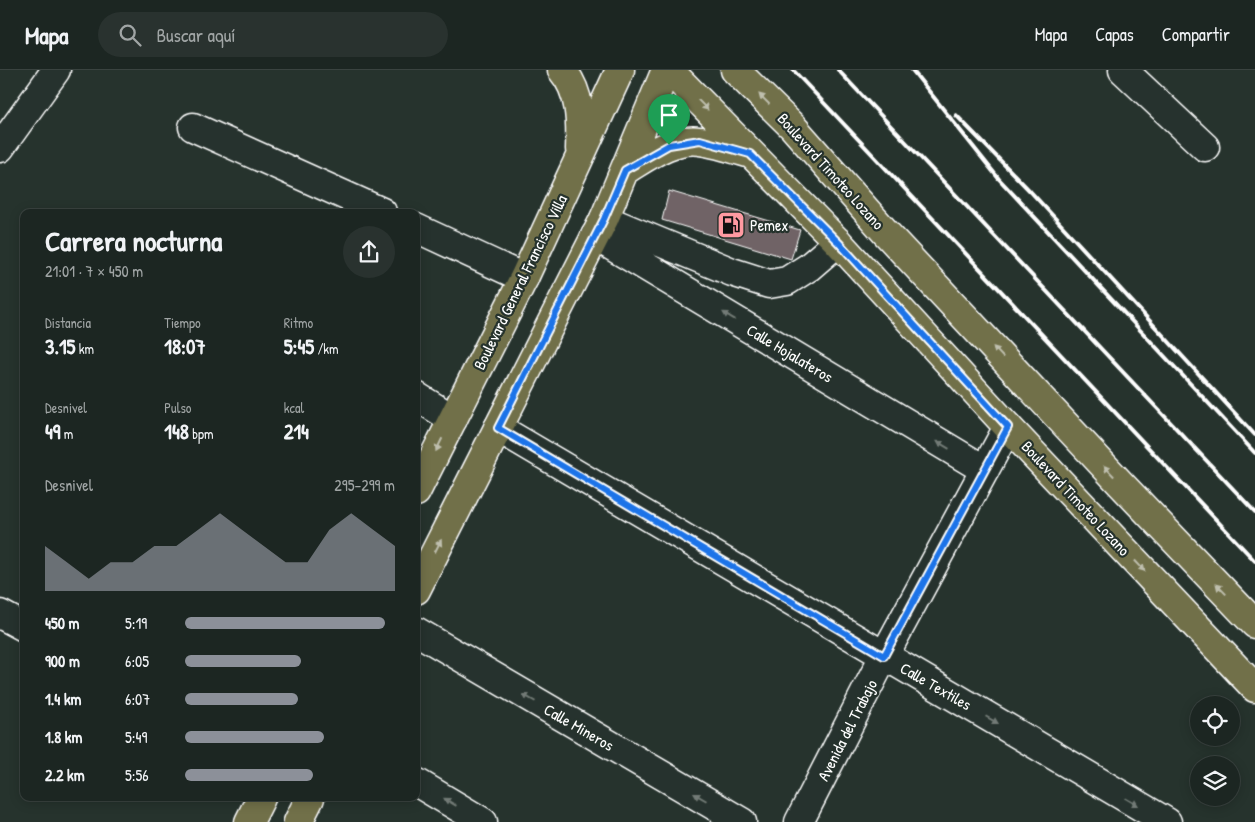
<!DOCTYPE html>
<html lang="es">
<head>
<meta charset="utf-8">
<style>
	body { margin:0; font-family:"Patrick Hand",sans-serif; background:#29322f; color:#f1f3f6; height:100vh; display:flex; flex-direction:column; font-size:19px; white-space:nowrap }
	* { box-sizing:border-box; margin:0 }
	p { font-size:16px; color:#a0a5a5 }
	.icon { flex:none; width:28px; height:28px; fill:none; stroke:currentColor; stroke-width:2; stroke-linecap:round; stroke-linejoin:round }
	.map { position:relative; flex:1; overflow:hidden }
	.sheet { position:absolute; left:20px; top:139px; width:400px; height:592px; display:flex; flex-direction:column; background:#1c2622; border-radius:10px; box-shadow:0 2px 12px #0003,0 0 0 1px #3a4340 }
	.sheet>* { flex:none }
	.controls { position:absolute; left:1190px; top:626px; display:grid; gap:10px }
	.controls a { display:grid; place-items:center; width:50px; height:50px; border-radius:50%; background:#1c2622; box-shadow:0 2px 12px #0003,0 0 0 1px #3a4340; font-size:25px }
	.pin { position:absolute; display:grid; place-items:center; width:42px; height:42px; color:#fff; margin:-51px -21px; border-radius:50% 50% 50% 0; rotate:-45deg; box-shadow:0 0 5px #0007 }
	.pin .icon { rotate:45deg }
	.round { display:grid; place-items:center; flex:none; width:52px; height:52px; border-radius:26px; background:#29322f }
	.overview { display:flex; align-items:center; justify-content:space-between; height:85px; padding:0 25px }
	h1 { font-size:28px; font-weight:700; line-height:38px }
	.metrics { display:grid; grid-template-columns:repeat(3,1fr); gap:8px; height:85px; padding:5px 25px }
	.metrics div { display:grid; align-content:center }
	.metrics b { font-size:21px; font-weight:700 }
	.metrics small { font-size:14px; font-weight:400 }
	.metrics p { font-size:14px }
	.chart { height:140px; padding:10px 25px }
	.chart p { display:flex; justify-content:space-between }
	.chart svg { width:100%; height:90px; margin-top:5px; fill:#8c9099; opacity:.7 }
	ul { padding:0 25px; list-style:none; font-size:16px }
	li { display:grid; grid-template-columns:80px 60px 1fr; align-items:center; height:38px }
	li i { height:12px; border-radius:6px; background:#8c9099 }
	header { display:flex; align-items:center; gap:30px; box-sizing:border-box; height:70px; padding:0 25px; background:#1c2622; border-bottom:1px solid #3a4340 }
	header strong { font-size:24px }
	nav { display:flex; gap:28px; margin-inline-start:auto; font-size:18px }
	.search { width:350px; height:45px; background:#29322f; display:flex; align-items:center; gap:12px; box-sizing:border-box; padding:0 18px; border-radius:28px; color:#a0a5a5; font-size:19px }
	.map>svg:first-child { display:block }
	.building { fill:#706466; stroke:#fff }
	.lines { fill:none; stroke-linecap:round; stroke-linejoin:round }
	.minor-casing { stroke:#fff; stroke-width:31 }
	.major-casing { stroke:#fff; stroke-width:31 }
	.minor { stroke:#26332d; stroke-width:28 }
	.major { stroke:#71704a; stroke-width:28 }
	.rail { stroke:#fff; stroke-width:4 }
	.oneway { fill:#bfbfae }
	.oneway2 { fill:#727a76 }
	.route-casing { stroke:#fff; stroke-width:10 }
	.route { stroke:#1a73e8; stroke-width:6 }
	.labels { text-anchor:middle; stroke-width:4.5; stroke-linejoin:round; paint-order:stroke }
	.street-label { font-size:16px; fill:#fff; stroke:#26332d }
	.poi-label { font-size:16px; fill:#fff; stroke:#26332d; text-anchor:start }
</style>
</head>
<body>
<header>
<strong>Mapa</strong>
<div class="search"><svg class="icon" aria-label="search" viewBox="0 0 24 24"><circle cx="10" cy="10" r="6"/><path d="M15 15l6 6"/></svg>Buscar aquí</div>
<nav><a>Mapa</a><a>Capas</a><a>Compartir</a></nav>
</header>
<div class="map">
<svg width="1255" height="752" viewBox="0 0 1255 752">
	<rect width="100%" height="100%" fill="#26332d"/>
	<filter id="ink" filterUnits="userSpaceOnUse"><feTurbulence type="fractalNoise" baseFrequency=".02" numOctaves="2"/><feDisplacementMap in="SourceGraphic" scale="10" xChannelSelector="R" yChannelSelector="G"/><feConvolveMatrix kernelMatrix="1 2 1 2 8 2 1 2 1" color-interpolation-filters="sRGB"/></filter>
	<g filter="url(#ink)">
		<!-- building -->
		<path class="building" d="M669 121 800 160 791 189 662 150Z"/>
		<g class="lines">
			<defs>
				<path id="minor" d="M1123 0 1205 77
					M193 57 382 142
					M0 78 56 0
					M604 149 732 202 769 214 787 211 809 197 838 172
					M416 158 524 208
					M595 166 985 400
					M416 326 453 349
					M498 358 1167 752
					M0 544 24 557
					M416 561 742 752
					M416 712 483 752
					M799 752 884 586 1008 357"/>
				<path id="major" d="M562 0C581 22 581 52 580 79
					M669 0 838 172 1008 357 1255 618
					M735 0 793 57 887 164 1121 414 1255 554
					M625 100C647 87 673 67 700 71 717 73 734 79 750 84
					M416 422 524 208 620 0
					M416 520 604 149 666 0
					M249 752 261 728
					M298 752 310 728"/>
			</defs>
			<!-- minor casing -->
			<use href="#minor" class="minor-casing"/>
			<!-- major casing -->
			<use href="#major" class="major-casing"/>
			<!-- minor -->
			<use href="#minor" class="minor"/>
			<!-- major -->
			<use href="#major" class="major"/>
			<!-- rail -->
			<path class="rail" d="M793 0 1255 491
				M838 0 1255 442
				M912 0 999 109 1255 383
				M956 45 1030 121 1255 365"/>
		</g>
		<!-- one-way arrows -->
		<defs><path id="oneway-solid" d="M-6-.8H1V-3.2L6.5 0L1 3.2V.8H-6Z" transform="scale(1.25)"/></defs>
		<g class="oneway">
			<use href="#oneway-solid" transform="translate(764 29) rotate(-135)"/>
			<use href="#oneway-solid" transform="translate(703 35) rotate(46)"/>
			<use href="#oneway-solid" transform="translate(998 282) rotate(-133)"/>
			<use href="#oneway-solid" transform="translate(439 375) rotate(116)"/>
			<use href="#oneway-solid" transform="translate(1109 401) rotate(-133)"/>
			<use href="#oneway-solid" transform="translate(438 476) rotate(-63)"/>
			<use href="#oneway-solid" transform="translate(1140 496) rotate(47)"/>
			<use href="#oneway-solid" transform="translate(1221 519) rotate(-134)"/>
		</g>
		<g class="oneway2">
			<use href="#oneway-solid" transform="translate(729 246) rotate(-149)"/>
			<use href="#oneway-solid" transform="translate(943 375) rotate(-149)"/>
			<use href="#oneway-solid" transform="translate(529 628) rotate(-150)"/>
			<use href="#oneway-solid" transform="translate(992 650) rotate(30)"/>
			<use href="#oneway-solid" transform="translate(700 727) rotate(-150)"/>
			<use href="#oneway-solid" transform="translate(450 732) rotate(-149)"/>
			<use href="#oneway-solid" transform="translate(1132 732) rotate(30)"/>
		</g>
	</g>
	<g class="lines" filter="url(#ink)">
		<defs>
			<path id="route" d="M700 70 750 84 838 172 1008 357 884 586 498 358 604 149 625 100 669 75Z"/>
		</defs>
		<!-- route casing -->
		<use href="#route" class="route-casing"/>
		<!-- route -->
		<use href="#route" class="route"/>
	</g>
	<!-- icons -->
	<defs>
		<symbol id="fuel-square" viewBox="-11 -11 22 22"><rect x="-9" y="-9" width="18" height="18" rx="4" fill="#ff9aa2" stroke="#26332d"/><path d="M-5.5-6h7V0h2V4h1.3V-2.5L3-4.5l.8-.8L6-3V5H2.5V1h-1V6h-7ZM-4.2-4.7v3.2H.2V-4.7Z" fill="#111"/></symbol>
	</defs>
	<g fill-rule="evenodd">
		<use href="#fuel-square" x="715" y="139" width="32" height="32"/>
	</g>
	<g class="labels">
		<!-- street labels -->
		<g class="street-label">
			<text transform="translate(831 101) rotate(48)" y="6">Boulevard Timoteo Lozano</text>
			<text transform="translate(520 212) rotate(-64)" y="6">Boulevard General Francisco Villa</text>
			<text transform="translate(790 283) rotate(31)" y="6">Calle Hojalateros</text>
			<text transform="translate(1076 428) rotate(47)" y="6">Boulevard Timoteo Lozano</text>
			<text transform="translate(936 616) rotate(30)" y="6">Calle Textiles</text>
			<text transform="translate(579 657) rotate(30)" y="6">Calle Mineros</text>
			<text transform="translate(847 660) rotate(-63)" y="6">Avenida del Trabajo</text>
		</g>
		<!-- poi labels -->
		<g class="poi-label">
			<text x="750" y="161">Pemex</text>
		</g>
	</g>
</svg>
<div class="controls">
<a><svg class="icon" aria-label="locate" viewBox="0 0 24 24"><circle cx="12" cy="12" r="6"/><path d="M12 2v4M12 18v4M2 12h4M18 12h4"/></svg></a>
<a><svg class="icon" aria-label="layers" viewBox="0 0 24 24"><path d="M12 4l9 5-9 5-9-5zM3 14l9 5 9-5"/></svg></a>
</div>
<div class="pin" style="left:669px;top:75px;background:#1e9e55"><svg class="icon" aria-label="arrive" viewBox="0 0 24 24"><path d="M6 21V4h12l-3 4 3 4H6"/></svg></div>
<section class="sheet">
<div class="overview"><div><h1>Carrera nocturna</h1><p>21:01 · 7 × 450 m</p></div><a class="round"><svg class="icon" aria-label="share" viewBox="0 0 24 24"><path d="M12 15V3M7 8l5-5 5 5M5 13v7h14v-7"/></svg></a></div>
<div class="metrics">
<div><p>Distancia</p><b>3.15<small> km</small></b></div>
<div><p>Tiempo</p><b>18:07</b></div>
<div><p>Ritmo</p><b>5:45<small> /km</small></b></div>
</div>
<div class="metrics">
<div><p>Desnivel</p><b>49<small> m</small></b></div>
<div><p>Pulso</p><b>148<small> bpm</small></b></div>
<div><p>kcal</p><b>214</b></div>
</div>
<div class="chart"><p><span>Desnivel</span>295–299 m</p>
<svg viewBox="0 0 160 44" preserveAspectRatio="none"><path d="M0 44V22L10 30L20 38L30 30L40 30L50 22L60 22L70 14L80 6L90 14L100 22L110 30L120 30L130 14L140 6L150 14L160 22V44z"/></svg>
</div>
<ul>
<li><b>450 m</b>5:19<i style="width:95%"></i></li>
<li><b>900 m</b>6:05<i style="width:55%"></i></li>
<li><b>1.4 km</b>6:07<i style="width:54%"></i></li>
<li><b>1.8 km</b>5:49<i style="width:66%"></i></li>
<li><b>2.2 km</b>5:56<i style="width:61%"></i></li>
</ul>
</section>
</div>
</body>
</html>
